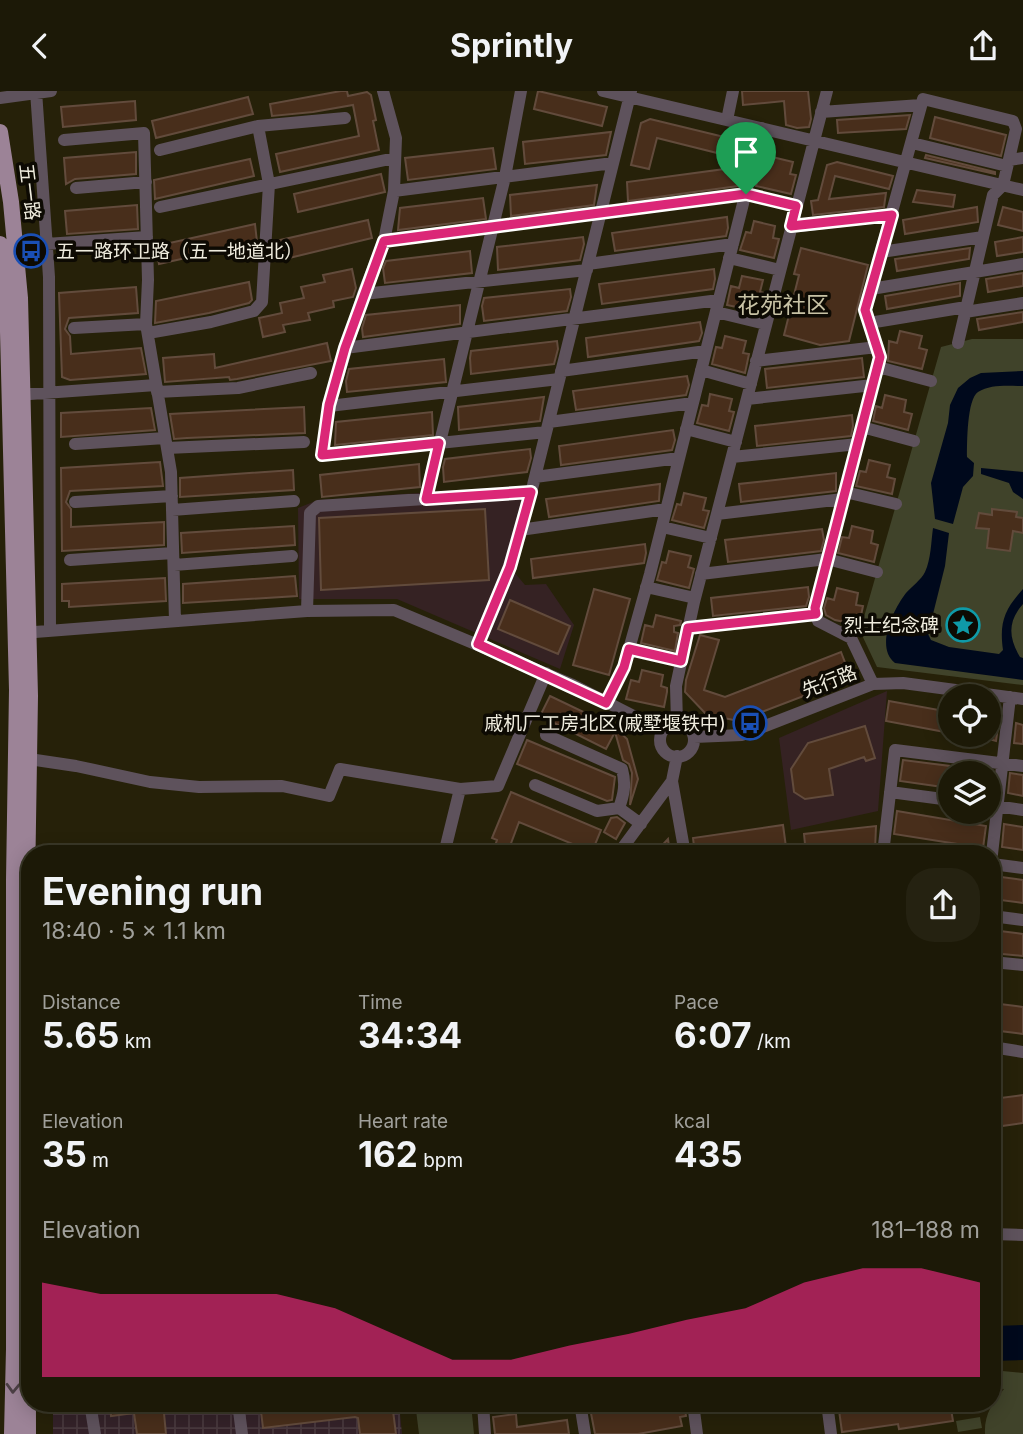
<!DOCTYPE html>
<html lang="en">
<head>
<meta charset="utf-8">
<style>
	body { margin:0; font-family:Inter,"Noto Sans SC",sans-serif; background:#252211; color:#f1f3f6; height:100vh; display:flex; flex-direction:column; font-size:26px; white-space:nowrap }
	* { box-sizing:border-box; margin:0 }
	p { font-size:23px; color:#a0a09b }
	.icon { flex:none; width:38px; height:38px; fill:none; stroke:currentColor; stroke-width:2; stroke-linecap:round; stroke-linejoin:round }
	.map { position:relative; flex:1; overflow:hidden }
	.drawer { position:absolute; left:21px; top:754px; width:980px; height:567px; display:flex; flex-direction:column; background:#1c1907; border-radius:28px; box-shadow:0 4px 18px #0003,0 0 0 2px #3a3828 }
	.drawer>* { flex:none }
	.controls { position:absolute; left:938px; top:593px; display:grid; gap:14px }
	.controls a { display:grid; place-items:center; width:63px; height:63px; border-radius:50%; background:#1c1907; box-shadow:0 4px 18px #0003,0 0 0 2px #3a3828; font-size:35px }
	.pin { position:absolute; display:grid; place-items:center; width:60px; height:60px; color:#fff; margin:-72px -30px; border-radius:50% 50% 50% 0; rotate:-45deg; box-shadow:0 0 7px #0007 }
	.pin .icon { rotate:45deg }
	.round { display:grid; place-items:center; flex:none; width:74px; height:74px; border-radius:28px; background:#252211 }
	.overview { display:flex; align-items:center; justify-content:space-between; height:119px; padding:0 21px }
	h1 { font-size:38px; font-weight:700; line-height:52px }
	.figures { display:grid; grid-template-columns:repeat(3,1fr); gap:10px; height:119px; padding:7px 21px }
	.figures div { display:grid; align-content:center }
	.figures b { font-size:35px; font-weight:700 }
	.figures small { font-size:19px; font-weight:400 }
	.figures p { font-size:19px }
	.chart { height:196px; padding:14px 21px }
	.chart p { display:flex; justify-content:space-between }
	.chart svg { width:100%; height:126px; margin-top:7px; fill:#db2777; opacity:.7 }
	header { display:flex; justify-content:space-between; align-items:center; height:91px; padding:0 21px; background:#1c1907; font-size:32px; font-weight:700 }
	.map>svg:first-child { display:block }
	.commercial { fill:#352223 }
	.industrial { fill:url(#industrial-grid) }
	.park { fill:#40432a }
	.water { fill:#00091c }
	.building { fill:#482e1b; stroke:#624b3c; stroke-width:2 }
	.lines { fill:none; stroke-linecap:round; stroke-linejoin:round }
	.minor { stroke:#5e525c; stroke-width:12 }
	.major { stroke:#9c8397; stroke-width:16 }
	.oneway { stroke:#4d4046 }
	.route-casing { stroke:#fff; stroke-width:14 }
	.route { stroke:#db2777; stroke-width:9 }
	.labels { text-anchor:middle; stroke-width:7; stroke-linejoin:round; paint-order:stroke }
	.street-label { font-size:19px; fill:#efecde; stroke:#0d0a03 }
	.poi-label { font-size:19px; fill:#efecde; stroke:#0d0a03; text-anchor:end }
	.quarter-label { font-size:23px; fill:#c8c2a5; stroke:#0d0a03 }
</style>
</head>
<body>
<header><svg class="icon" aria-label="back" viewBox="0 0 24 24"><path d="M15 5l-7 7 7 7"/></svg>Sprintly<svg class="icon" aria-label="share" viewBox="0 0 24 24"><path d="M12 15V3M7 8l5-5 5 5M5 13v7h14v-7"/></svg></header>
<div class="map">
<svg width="1023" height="1343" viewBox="0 0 1023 1343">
	<defs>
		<pattern id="industrial-grid" width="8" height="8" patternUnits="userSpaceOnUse" patternTransform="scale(1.75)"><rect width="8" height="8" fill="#342229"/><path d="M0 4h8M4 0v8" fill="none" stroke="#48383d"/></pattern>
	</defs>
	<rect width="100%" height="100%" fill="#262109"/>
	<!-- commercial -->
	<path class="commercial" d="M533 394 510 476 525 494 546 493 574 534 560 578 397 508H299L298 417 318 409Z
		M887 600 878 720 791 739 779 647Z"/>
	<!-- industrial -->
	<path class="industrial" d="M53 1312 399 1313 402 1343H53Z"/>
	<!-- park -->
	<path class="park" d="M972 248H1023V594L877 576 860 540 941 256Z
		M992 1279 1023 1282V1343H985C984 1324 992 1312 1004 1298L992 1297Z
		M471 1313 474 1343H419L416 1319Z
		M953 1313H988L989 1316 955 1322Z
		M980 1326 982 1337 958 1341 956 1330Z"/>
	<!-- water -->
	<path class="water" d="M1023 280V295C1008 295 991 293 978 301 967 308 967 352 967 366L974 372 973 385 963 396 953 433 935 428 931 392 948 332 950 314 958 297 970 287 981 282Z
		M981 377 1023 381V408L1013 401 1009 392 981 383Z
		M933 437 949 442 945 475 928 543 931 549 949 556 999 563 1003 559C999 531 1005 518 1023 498V513C1008 530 1008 546 1020 566L1023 567V589L895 572C875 556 893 519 906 502 912 495 921 489 925 481 931 468 931 451 933 437Z
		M1023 1234V1269L992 1270V1235Z"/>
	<!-- building -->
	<path class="building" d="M341 0H347L348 5 367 1 371 4 376 29 373 30 379 59 280 81 276 63 359 45 353 14 313 21 272 25 270 13Z
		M538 0 607 16 602 35 534 18Z
		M742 0H808L811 28 809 36 797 37 786 34 784 10 743 14Z
		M248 6 253 23 156 47 152 30Z
		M135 10 136 29 63 36 61 16Z
		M910 24 906 38 838 42 837 29Z
		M935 26 1006 44 1001 65 930 47Z
		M650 28 749 52 745 69 657 47 649 78 631 74 641 32Z
		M611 41 606 64 525 73 523 51Z
		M493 57 496 78 408 89 405 67Z
		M136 61V83L75 88 66 93 64 67Z
		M764 64 793 71 790 83 796 84 791 103 756 95 761 76 769 78 770 75 762 73Z
		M926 64 995 81V83L925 67Z
		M250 68 254 85 155 108 154 89Z
		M837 71 893 85 889 98 835 85 829 108 886 102 884 116 813 124 811 110 818 109 827 74Z
		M740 76 741 85 738 95 628 110 627 91Z
		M381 83 385 101 298 121 294 103Z
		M597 94 594 114 511 125 510 104Z
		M917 99 955 104 953 116 913 111Z
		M483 107 486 128 398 139 400 117Z
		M137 114 138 138 67 143 65 120Z
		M977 116 978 131 905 143 903 129Z
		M1003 116 1023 121V140L998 134Z
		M727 126 728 137 726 145 615 160 612 142Z
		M368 129 372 147 285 168 280 149Z
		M754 130 775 135 773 147 779 148 774 167 740 159 746 141 751 142Z
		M255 133 257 151 159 173 156 155Z
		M583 146 584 153 580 169 498 179 497 156Z
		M1023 146V161L997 165 995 151Z
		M801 157 868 174 849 250 820 254 784 244 799 184 794 183Z
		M970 157 969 168 897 180 895 168Z
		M470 160 472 182 385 192 383 177 386 170Z
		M352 178 356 197 353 206 333 210 334 216 308 222 310 229 283 234 285 241 263 246 259 227 282 222 280 212 304 207 301 196 325 191 323 184Z
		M714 178 715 188 713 198 602 213 599 193Z
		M1023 182V195L988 201 986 188Z
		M742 185 763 189 760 201 765 202 760 221 727 214 731 195 739 197Z
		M249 191 252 209 249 212 209 222 155 232 156 210Z
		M960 192V205L887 218 885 205Z
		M136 196 138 222 69 227 65 238 70 245 71 263 141 257 146 283 70 289 62 286 59 202Z
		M570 198 571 206 567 220 484 230 482 215 484 207Z
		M460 214V233L363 246 362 237 366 224Z
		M1023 221V231L979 239 977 228Z
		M700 231 702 242 699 250 588 266 586 247Z
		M900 240 922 245 919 257 927 259 922 278 888 270 889 250 897 252Z
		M725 245 746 250 743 262 749 263 745 282 712 273 716 256 722 257Z
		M557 250 558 258 554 273 471 283 470 267 471 260Z
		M327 252 331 270 237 288 230 289 229 286 165 291 163 267 214 263 215 277Z
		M862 267 864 286 767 297 765 278Z
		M444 268 446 291 347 301 346 290 349 278Z
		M687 285 689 294 686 304 576 319 573 300Z
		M710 303 732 308 729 320 734 321 729 340 697 332 702 314 708 315Z
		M885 304 906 309 904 321 912 323 908 339 873 330 876 315 882 317Z
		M544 306 540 330 459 339 458 316Z
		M304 316 305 342 187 347 174 348 170 323Z
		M151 317 155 339 61 346V322Z
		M432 321 433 344 335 354 336 331Z
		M852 324 853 335 851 345 757 355 755 335Z
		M673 339 675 349 672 359 561 374 559 355Z
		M530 358 531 367 527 381 444 391 443 376 445 368Z
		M869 369 890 374 887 386 895 388 892 403 856 395 860 380 866 381Z
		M160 371 163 395 70 400 66 411 71 418V436L164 431V454L62 460 61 377Z
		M419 373 420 396 322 406 320 384Z
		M293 379 294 399 180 406V387Z
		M836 382V400L741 411 739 393Z
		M660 393 659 410 549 426 546 408Z
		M684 402 706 407 703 419 709 420 704 437 672 429 677 413 681 414Z
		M485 418 489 489 321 499 319 427Z
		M992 418 1017 421 1016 426 1023 427V442L1013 440 1010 460 987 457 989 438 976 437 979 422 992 424Z
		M294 435 295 454 182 462 181 442Z
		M852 435 873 440 871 452 878 454 874 471 838 462 842 446 849 447Z
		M822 438 824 449 821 460 728 471 725 449Z
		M645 453 646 462 644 472 533 487 531 468Z
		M669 460 691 465 688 476 694 478 689 497 657 489 662 471 666 472Z
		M295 485 297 505 183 512V493Z
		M165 487 166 510 69 516V510H62V493Z
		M808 496 809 506 806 515 713 525 711 507Z
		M837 497 858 502 856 514 863 515 859 534 835 529 826 524 824 517 827 507 834 509Z
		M594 498 630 508 609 584 573 574Z
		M510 509 570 535 558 563 498 538Z
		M656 524 681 530 680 534 674 535V541L678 542 675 560 641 552 645 534 653 536Z
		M700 544 719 549 704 599 725 606 841 561 851 587 738 630 706 623 685 601 686 589Z
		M642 579 663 584 661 595 667 597V601L664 616 626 608 631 589 639 591Z
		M550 605 613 635 627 648 638 688 630 714 632 682 629 673 623 669 615 641 606 658 540 625Z
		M889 610 950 621V642L886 630Z
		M989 628 999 629 996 650 989 648Z
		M1016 632 1023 634V653L1014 652Z
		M865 635 875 667 866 670 864 666 829 678 833 704 805 708 794 701 791 678 808 652Z
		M527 649 615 686 612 709 607 710 517 673Z
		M903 669 950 675V697L900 690Z
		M1010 682 1023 684V705L1008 702Z
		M511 701 601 739 592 761 519 731 507 763H492L497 749 492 747Z
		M897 720 986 735 983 757 894 743Z
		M617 726 625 732 616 748 604 741 611 727Z
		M1004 733 1023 736V759L1002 756Z
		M783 734 786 756 739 763H695L693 747Z
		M876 735 875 759 841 763H806L804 743Z
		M668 748 670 763H654Z
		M994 785 1023 789V812L992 808Z
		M992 839 1023 843V865L992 862Z
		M992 912 1023 916V943L992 939Z
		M1023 1004V1032L995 1036 992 1008Z
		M110 1312H163L166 1343H137L134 1322 111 1325Z
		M260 1312H392L396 1343H360L358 1327 355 1326 263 1337Z
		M589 1312H635L637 1321 684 1312 686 1325 680 1326 682 1335 638 1343H595Z
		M838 1312H950L953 1330 899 1338 898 1333 842 1341Z
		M516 1323 517 1336 567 1329 569 1343H495L493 1326Z"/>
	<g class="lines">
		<!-- minor -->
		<path class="minor" d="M36 0 49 186 50 540
			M383 0 396 47 394 100 384 150 363 203 329 315 322 364 546 341
			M603 0 1023 99
			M0 7 51 0
			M821 21 921 14
			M727 29 733 0
			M258 35 345 27
			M64 49 144 42 148 189 146 233 171 381 175 530
			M912 52 1007 75
			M1009 69 1023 67
			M76 97 146 91
			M394 100 613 72
			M160 116 395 67
			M791 136 892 124
			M384 150 746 103 796 115
			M46 153 147 146
			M881 161 983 146
			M729 167 780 179
			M588 173 733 153
			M871 198 1023 173
			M363 203 587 179
			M716 221 766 233
			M965 221 1023 212
			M869 232 966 216
			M74 237 146 233
			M148 242 211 231 254 220 262 211 269 93 258 35 160 59
			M345 257 719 209
			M756 270 877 256
			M878 276 931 290
			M701 279 751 293
			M561 280 706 260
			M157 301 238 297 311 282
			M16 304 156 294
			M747 308 873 294
			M329 315 559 288
			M549 331 693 312
			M862 336 914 350
			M686 338 736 351
			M75 353 165 347
			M167 357 304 351
			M732 366 858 353
			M535 386 679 367
			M845 401 896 413
			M426 408 505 86 521 0
			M75 411 172 405
			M172 419 294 410
			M717 423 843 408
			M662 436 711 447
			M520 439 666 418
			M70 469 173 462
			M174 474 292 465
			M701 483 827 468 877 481
			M646 496 695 507
			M307 520 310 422 318 415 531 401
			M688 537 816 523
			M22 542 307 520 394 519 573 594 663 640
			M478 553 510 476 533 394 631 0
			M629 558 681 570
			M873 593 851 547 818 530 815 517 880 266 865 219 923 8 1013 30 1016 38 1003 94 993 104 958 252
			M606 612 624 576 650 483 762 37
			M677 632 676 595 694 511 827 0
			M660 649a17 17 0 1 1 34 0a17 17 0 1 1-34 0Z
			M694 646 742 644 873 593 903 592 1023 608
			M29 668 76 675 150 691 199 696 282 695 329 705 340 678 460 698 498 695 546 582
			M672 690 685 763
			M535 694 597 720 619 717C624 703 626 693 622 678L546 644
			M890 701 950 709
			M989 714 1023 719
			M619 717 641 733
			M884 758 921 763
			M444 763 460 698
			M618 763 672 690 677 665
			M883 763 895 659 1023 675
			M992 763 1010 606
			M992 773 1023 777
			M992 825 1023 829
			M992 871 1023 874
			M992 956 1023 961
			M992 1143 1023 1144
			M90 1312 95 1343
			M238 1312 242 1343
			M483 1312 485 1343
			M580 1312 585 1343
			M693 1312 697 1343
			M827 1312 831 1343"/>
		<!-- major -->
		<path class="major" d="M0 41 11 111 20 207 30 605 27 795 28 1343
			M0 153 7 201 17 599 14 789V1258L12 1343"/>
	</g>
	<!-- one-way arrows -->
	<defs><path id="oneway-chevron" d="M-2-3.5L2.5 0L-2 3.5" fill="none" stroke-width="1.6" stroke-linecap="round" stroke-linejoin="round" transform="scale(1.75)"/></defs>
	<use class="oneway" href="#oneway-chevron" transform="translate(13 1297) rotate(92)"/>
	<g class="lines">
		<defs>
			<path id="route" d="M746 103 796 115 791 135 892 124 865 219 880 266 815 517 816 523 688 537 681 570 629 558 624 576 606 612 478 553 510 476 531 401 426 408 439 352 322 364 329 314 345 257 384 150Z"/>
		</defs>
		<!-- route casing -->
		<use href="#route" class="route-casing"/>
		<!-- route -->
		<use href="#route" class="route"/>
	</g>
	<!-- icons -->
	<defs>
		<symbol id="bus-ring" viewBox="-11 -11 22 22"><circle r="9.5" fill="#0d0a03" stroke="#1a4fb4" stroke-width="1.5"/><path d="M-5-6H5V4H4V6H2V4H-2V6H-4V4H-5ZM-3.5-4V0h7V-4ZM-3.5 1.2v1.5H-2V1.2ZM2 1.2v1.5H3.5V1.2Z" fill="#1a4fb4"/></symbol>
		<symbol id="sight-ring" viewBox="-11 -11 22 22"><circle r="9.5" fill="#0d0a03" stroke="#0f9aa8" stroke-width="1.5"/><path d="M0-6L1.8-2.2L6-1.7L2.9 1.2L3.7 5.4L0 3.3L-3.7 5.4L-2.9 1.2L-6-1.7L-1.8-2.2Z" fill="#0f9aa8"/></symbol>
	</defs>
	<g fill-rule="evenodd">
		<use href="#bus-ring" x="12" y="141" width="38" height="38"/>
		<use href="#sight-ring" x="944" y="515" width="38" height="38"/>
		<use href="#bus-ring" x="731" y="613" width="38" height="38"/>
	</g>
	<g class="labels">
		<!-- street labels -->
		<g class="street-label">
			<text transform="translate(30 101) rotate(83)" y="7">五一路</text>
			<text transform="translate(829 590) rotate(-21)" y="7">先行路</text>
		</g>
		<!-- poi labels -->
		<g class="poi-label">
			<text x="56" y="167" text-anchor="start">五一路环卫路（五一地道北）</text>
			<text x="939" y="541">烈士纪念碑</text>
			<text x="726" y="639">戚机厂工房北区(戚墅堰铁中)</text>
		</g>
		<!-- quarter labels -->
		<g class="quarter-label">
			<text x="783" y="222">花苑社区</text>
		</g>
	</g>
</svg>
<div class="controls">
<a><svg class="icon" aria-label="locate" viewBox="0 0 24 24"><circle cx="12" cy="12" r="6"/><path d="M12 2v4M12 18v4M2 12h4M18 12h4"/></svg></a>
<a><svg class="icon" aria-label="layers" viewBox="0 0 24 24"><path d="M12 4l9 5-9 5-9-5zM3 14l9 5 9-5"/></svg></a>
</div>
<div class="pin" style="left:746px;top:103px;background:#1e9e55"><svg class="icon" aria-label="arrive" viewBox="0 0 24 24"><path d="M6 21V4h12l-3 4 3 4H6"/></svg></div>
<section class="drawer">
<div class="overview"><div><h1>Evening run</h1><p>18:40 · 5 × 1.1 km</p></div><a class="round"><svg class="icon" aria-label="share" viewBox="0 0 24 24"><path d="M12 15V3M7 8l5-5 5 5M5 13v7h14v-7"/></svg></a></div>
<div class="figures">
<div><p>Distance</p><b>5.65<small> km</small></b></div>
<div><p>Time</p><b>34:34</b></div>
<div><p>Pace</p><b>6:07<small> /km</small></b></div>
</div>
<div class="figures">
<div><p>Elevation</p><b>35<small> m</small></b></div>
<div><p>Heart rate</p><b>162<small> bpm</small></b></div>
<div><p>kcal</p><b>435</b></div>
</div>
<div class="chart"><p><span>Elevation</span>181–188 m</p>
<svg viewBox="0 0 160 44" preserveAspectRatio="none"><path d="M0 44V11L10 15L20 15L30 15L40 15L50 20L60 29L70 38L80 38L90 33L100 29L110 24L120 20L130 11L140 6L150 6L160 11V44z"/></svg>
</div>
</section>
</div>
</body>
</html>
